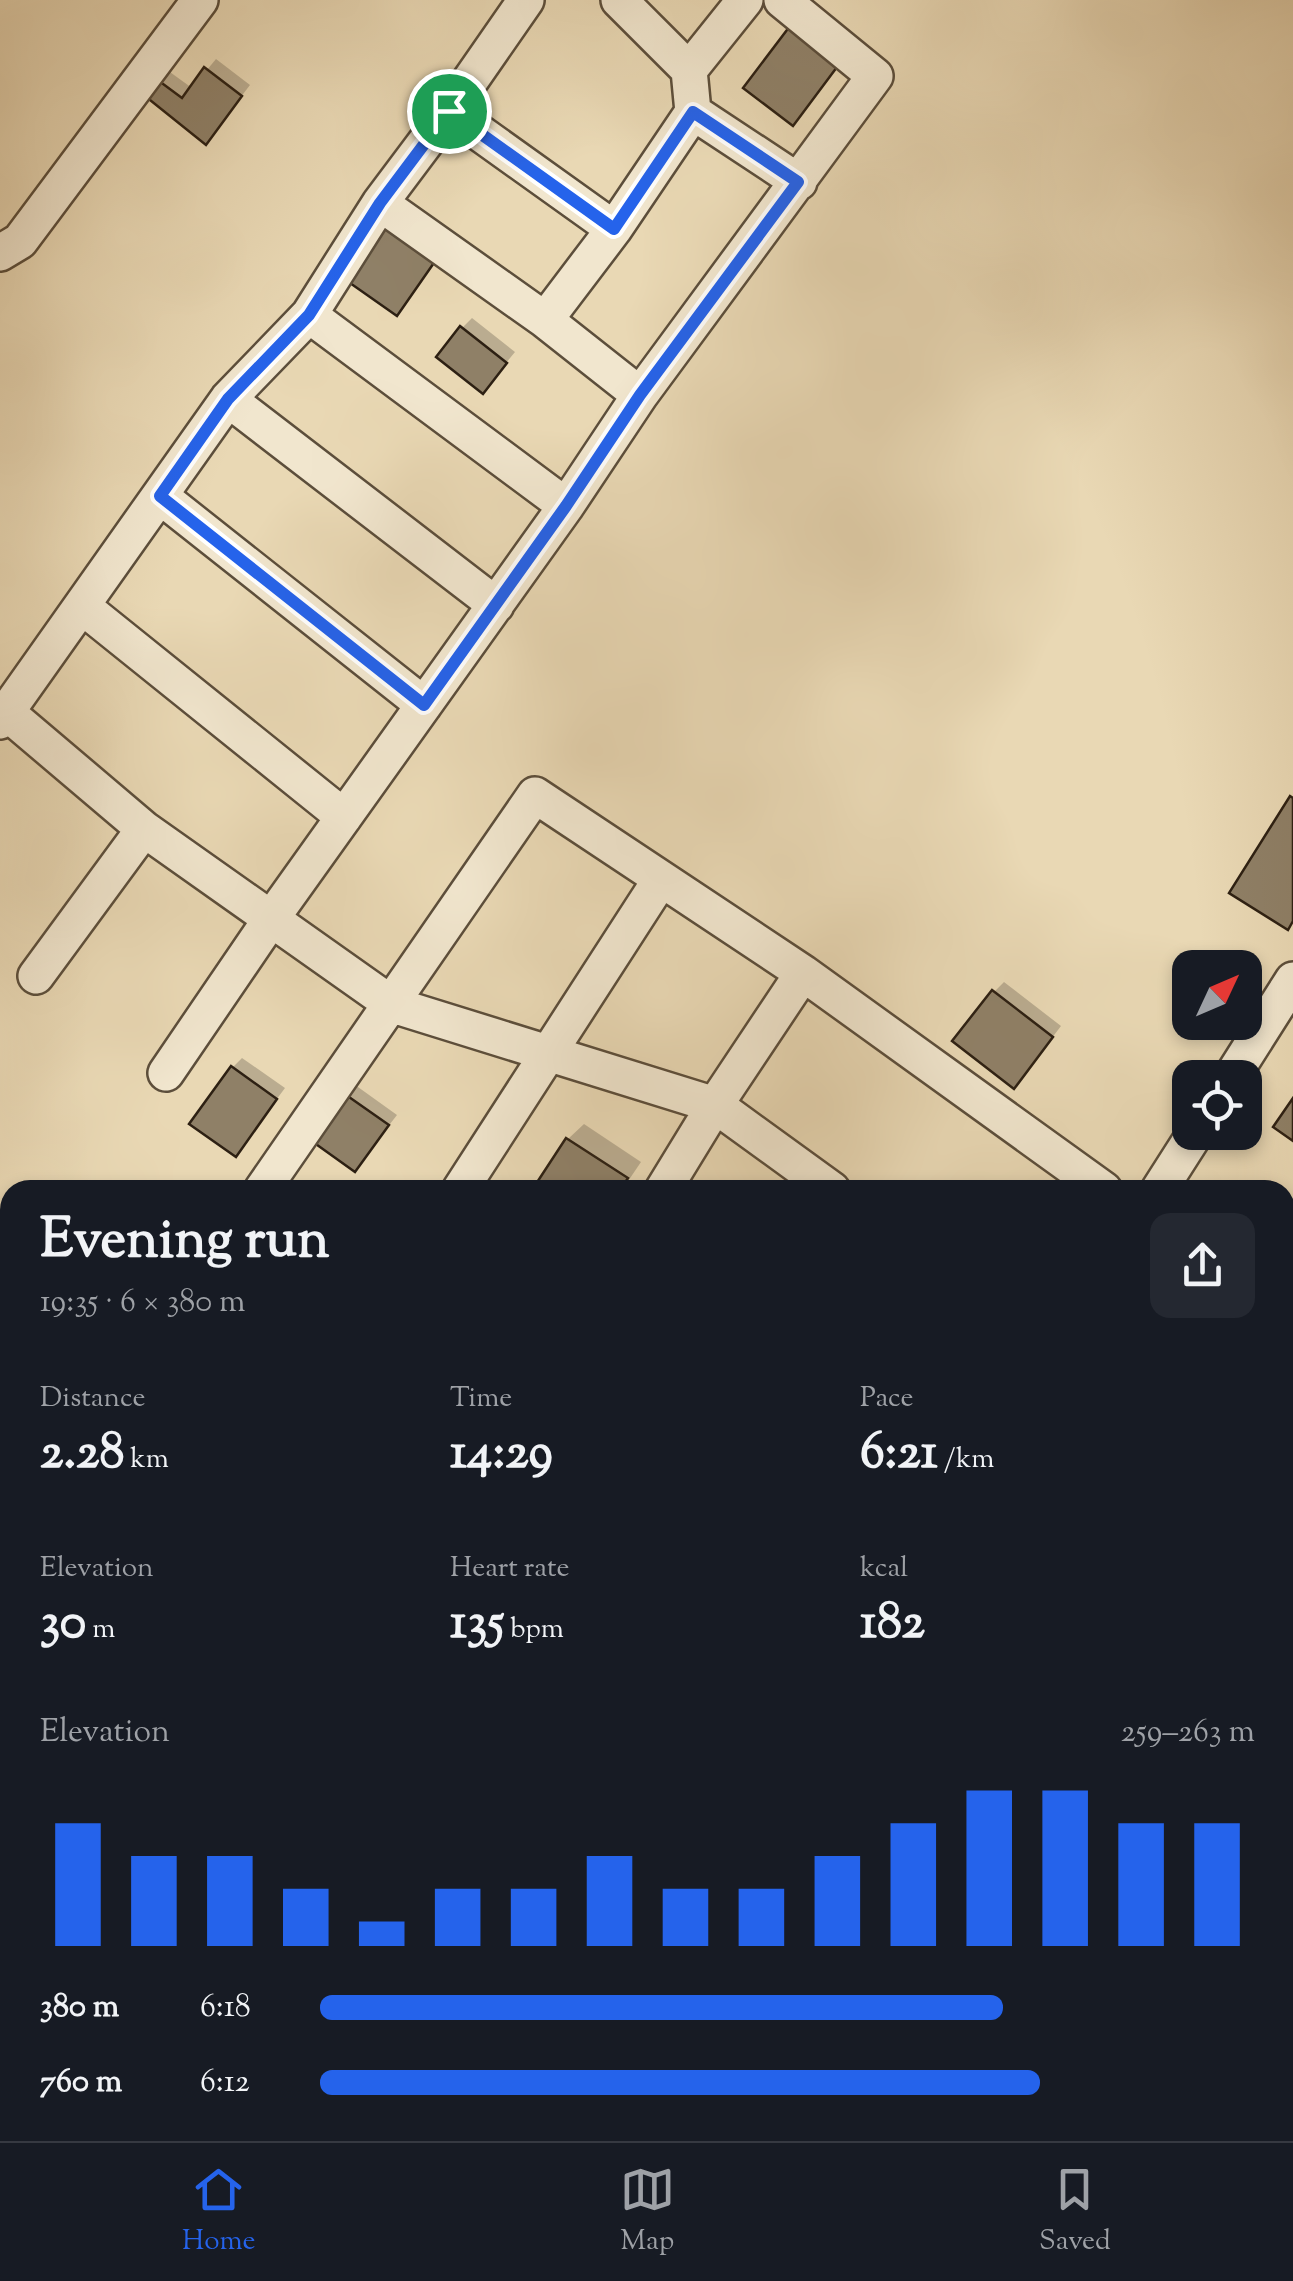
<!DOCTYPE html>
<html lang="en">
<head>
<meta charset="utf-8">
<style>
	body { margin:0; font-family:"Sorts Mill Goudy",serif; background:#242831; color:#f1f3f6; height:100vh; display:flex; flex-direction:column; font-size:38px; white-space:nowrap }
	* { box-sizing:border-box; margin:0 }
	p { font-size:32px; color:#9ea1a6 }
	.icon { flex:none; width:55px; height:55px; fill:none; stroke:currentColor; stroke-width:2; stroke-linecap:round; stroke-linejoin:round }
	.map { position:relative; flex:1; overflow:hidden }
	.details { position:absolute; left:0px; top:1180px; width:1295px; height:962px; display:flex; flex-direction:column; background:#171b24; border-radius:30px 30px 0 0; box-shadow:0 5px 15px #0003 }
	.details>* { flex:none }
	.needle { width:65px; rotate:46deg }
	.buttons { position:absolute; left:1172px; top:950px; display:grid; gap:20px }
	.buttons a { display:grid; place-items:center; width:90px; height:90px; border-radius:20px; background:#171b24; box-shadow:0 5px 15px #0003; font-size:50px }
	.pin { position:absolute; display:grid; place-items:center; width:85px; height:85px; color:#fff; margin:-42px; border:5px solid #fff; border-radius:50%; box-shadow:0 2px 10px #0007 }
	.round { display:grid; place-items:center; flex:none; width:105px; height:105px; border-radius:20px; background:#242831 }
	.overview { display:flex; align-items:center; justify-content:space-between; height:170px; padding:0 40px }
	h1 { font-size:55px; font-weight:800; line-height:75px }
	.figures { display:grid; grid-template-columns:repeat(3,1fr); gap:15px; height:170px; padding:10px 40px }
	.figures div { display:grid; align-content:center }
	.figures b { font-size:50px; font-weight:800 }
	.figures small { font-size:28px; font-weight:400 }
	.figures p { font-size:28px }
	.chart { height:280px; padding:20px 40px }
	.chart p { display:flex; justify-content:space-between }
	.chart svg { width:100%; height:180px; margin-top:10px; stroke:#2563eb; stroke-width:6 }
	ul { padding:0 40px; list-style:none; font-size:32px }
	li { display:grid; grid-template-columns:160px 120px 1fr; align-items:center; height:75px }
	li i { height:25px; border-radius:12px; background:#2563eb }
	.menu { display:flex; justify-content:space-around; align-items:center; height:140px; border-top:2px solid #363941; background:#171b24; font-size:28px; color:#9ea1a6 }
	.menu a { display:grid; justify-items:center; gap:5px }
	.menu .selected { color:#2563eb }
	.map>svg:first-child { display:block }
	.shadow { fill:#0003 }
	.building { fill:#8f8067; stroke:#2d2013; stroke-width:2.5 }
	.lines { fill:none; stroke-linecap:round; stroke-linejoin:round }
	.minor-casing { stroke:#5c4e3b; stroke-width:40 }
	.minor { stroke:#f1e6ce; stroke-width:35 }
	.route-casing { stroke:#fff; stroke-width:20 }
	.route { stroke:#2563eb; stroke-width:12 }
</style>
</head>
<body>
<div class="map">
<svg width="1293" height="2141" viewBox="0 0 1293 2141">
	<rect width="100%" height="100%" fill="#e9d8b4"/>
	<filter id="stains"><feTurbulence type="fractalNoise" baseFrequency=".002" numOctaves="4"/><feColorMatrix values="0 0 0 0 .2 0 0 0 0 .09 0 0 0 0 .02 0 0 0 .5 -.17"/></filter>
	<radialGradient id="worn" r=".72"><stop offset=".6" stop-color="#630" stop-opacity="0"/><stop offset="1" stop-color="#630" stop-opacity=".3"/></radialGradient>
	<!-- shadow -->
	<path class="shadow" d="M810 8 857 43 793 123Z
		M216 59 250 85 215 131 143 91 163 67 192 88Z
		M472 318 515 352 492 380 462 328Z
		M1004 982 1061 1026 1023 1076 994 992Z
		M242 1058 285 1088 236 1154 233 1067Z
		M351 1082 397 1115 355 1169 309 1137Z
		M584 1124 641 1162 622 1190H535L568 1139Z
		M1179 1176 1200 1190H1166Z
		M1285 1806 1293 1812V1848L1285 1858Z
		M1285 1947 1292 1953 1285 1962Z
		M1285 2037 1292 2043 1285 2053Z
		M1293 2056V2109L1289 2113 1293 2115V2123L1281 2141H1231L1285 2132V2067Z
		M230 2132H280L283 2135 278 2141H224Z"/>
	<!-- building -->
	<path class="building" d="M793 22 843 59 793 126 743 88Z
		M204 67 242 96 206 145 140 92 151 75 182 98Z
		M381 217 438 257 397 316 340 276Z
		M460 326 507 363 483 394 436 357Z
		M1290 796 1293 798V921L1288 930 1229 893Z
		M992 990 1053 1037 1014 1089 952 1041Z
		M231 1066 277 1099 236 1157 189 1124Z
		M339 1090 389 1125 355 1172 306 1137Z
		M1293 1098V1141L1273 1127Z
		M566 1138 628 1178 620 1190H532Z
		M1289 2056 1293 2059V2110L1289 2116 1285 2113V2062Z
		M1285 2126 1289 2129 1280 2141H1226L1222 2138 1226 2132H1285Z
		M227 2132H257L268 2141H220Z"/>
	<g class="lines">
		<defs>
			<path id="minor" d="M619 0 689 70
				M449 111 614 229
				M693 112 799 182
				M380 203 545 320 640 395
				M0 253 20 241 200 0
				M309 315 566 506
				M545 320 614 229 693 112 689 70 745 0
				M228 399 496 605
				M160 496 424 705
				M83 607 344 817
				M5 711 144 829 393 1005 715 1105 832 1190
				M0 721 228 399 309 315 380 203 449 111 526 0
				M36 976 144 829
				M166 1073 271 919 566 506 640 395 875 76 782 0
				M1231 1078 1293 980
				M262 1190 535 795 803 973 1104 1190
				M460 1190 661 879
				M663 1190 715 1105 803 973
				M1159 1190 1196 1132
				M1285 1303 1293 1291
				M0 1743 10 1751
				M498 2132 509 2141
				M668 2132 678 2141
				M934 2132 945 2141
				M1043 2141 1047 2132"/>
		</defs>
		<!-- minor casing -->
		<use href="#minor" class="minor-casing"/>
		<!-- minor -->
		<use href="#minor" class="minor"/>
	</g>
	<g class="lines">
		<defs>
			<path id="route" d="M449 111 614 229 693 112 798 182 640 395 566 506 424 705 160 496 228 399 309 315 380 203Z"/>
		</defs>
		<!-- route casing -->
		<use href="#route" class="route-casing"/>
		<!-- route -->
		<use href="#route" class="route"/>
	</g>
	<rect width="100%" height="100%" filter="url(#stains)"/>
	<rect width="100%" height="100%" fill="url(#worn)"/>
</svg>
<div class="buttons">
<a><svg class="needle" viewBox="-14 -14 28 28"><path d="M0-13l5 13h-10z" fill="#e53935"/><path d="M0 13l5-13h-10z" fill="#9ea1a6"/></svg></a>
<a><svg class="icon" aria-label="locate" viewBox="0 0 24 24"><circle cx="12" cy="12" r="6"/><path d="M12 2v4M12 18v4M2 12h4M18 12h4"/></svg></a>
</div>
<div class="pin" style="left:449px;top:111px;background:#1e9e55"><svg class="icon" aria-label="arrive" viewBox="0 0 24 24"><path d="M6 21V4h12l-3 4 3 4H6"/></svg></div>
<section class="details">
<div class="overview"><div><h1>Evening run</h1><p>19:35 · 6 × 380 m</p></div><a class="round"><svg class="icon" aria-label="share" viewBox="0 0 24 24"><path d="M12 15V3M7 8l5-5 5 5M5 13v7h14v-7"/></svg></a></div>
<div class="figures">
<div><p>Distance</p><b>2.28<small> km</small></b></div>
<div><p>Time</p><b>14:29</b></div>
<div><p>Pace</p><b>6:21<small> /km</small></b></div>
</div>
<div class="figures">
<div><p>Elevation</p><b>30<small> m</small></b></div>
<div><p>Heart rate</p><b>135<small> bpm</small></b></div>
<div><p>kcal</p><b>182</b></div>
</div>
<div class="chart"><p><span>Elevation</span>259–263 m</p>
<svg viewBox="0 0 160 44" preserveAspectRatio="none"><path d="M5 44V14M15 44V22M25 44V22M35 44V30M45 44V38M55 44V30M65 44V30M75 44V22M85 44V30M95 44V30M105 44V22M115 44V14M125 44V6M135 44V6M145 44V14M155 44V14"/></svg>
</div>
<ul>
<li><b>380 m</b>6:18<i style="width:73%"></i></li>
<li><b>760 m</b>6:12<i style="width:77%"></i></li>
</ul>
</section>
</div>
<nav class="menu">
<a class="selected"><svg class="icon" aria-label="home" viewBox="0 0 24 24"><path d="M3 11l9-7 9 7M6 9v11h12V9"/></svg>Home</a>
<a><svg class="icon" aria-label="map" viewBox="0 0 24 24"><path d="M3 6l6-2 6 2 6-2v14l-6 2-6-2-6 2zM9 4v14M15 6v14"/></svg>Map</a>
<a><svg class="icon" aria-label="saved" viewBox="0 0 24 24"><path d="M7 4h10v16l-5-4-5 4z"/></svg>Saved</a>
</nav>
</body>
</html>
